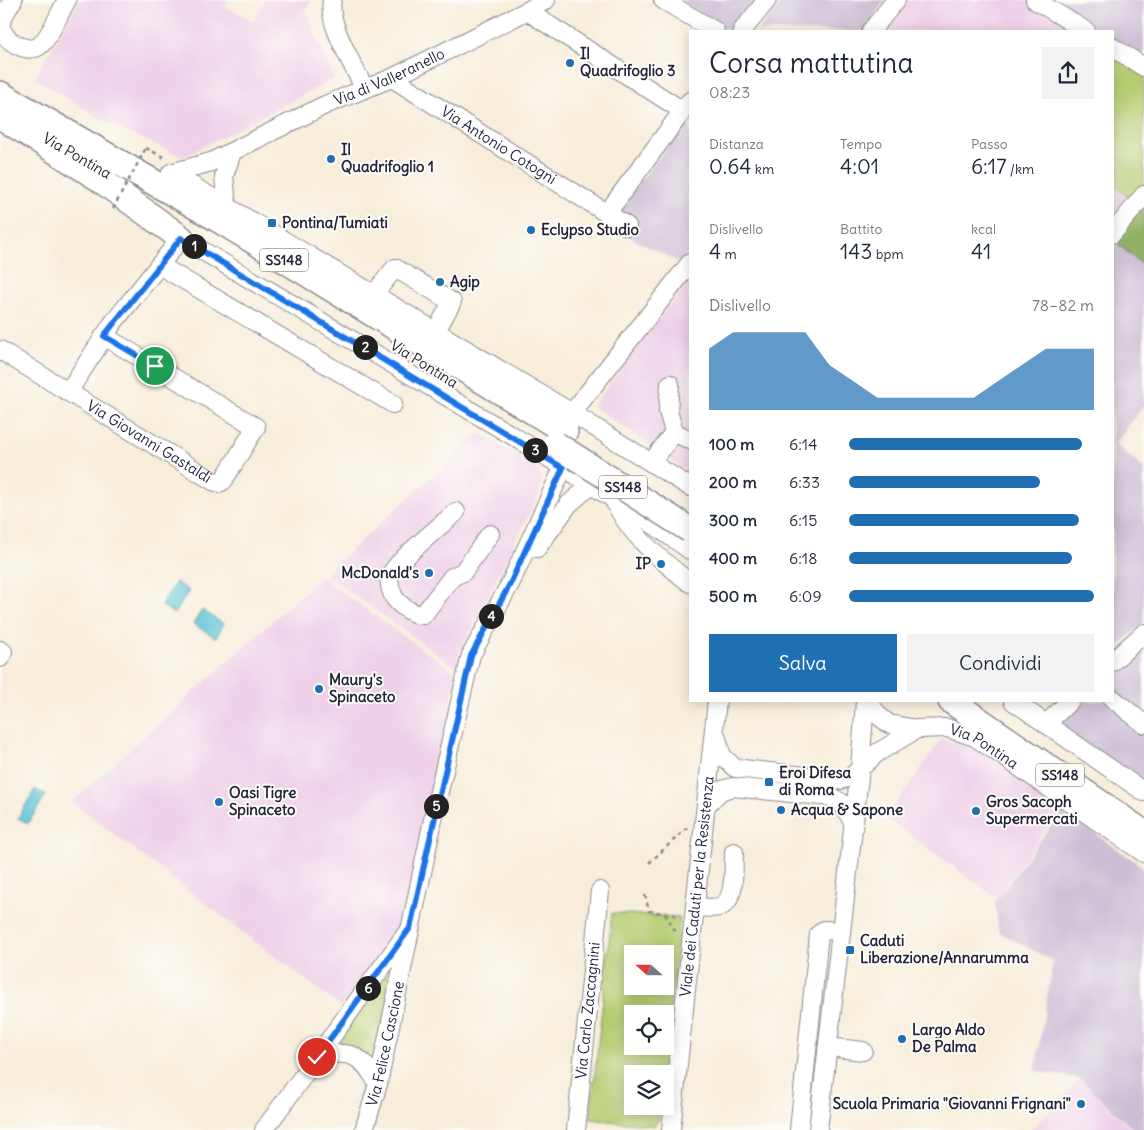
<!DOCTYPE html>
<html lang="it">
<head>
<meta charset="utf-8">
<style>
	body { margin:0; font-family:Delius,sans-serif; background:#f2f2f3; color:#1f2937; height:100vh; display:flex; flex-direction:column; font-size:19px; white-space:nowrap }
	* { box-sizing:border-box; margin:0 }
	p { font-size:16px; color:#747a83 }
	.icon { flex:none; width:28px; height:28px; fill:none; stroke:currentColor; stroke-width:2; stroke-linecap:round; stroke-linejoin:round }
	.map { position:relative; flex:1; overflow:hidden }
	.panel { position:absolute; left:689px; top:30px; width:425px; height:672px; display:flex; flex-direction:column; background:#fff; border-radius:0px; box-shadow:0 2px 12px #0003 }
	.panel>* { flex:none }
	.needle { width:32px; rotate:291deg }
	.buttons { position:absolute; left:624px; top:945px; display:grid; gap:10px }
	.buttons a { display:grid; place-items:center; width:50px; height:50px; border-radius:0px; background:#fff; box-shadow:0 2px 12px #0003; font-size:25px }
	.pin { position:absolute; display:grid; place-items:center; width:42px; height:42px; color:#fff; margin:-21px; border:2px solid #fff; border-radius:50%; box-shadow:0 1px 5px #0007 }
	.km { position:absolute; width:25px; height:25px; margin:-12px; border-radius:50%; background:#222; color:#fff; font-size:14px; line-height:25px; text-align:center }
	.round { display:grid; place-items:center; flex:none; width:52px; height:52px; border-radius:0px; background:#f2f2f3 }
	.head { display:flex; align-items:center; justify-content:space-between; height:85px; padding:0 20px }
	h1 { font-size:28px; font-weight:600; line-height:38px }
	.figures { display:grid; grid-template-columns:repeat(3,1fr); gap:8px; height:85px; padding:5px 20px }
	.figures div { display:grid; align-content:center }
	.figures b { font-size:21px; font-weight:600 }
	.figures small { font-size:14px; font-weight:400 }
	.figures p { font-size:14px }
	.chart { height:140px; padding:10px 20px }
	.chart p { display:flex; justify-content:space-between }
	.chart svg { width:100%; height:90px; margin-top:5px; fill:#1f6fb2; opacity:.7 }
	.primary-button { display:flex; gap:10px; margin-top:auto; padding:10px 20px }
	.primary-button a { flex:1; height:58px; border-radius:0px; background:#1f6fb2; color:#fff; font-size:20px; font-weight:600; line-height:58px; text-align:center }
	.primary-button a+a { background:#f2f2f3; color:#1f2937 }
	ul { padding:0 20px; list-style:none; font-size:16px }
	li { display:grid; grid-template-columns:80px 60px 1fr; align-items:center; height:38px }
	li i { height:12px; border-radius:6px; background:#1f6fb2 }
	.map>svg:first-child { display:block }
	.built { fill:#eed0e8 }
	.industrial { fill:#ccbed4 }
	.green { fill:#b5cc71; stroke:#6c7756; fill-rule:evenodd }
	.forest { fill:#90b063; stroke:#59694f }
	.water { fill:#58c2d4; stroke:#3d7288 }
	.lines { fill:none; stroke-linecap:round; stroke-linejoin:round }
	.minor-casing { stroke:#8c888a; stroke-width:20 }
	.highway-casing { stroke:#8c888a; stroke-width:28 }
	.path { stroke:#8c888a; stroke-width:2.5; stroke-dasharray:4 4; stroke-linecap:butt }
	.minor { stroke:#fff; stroke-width:18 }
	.highway { stroke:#fff; stroke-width:25 }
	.highway-bridge-casing { stroke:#8c888a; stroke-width:28; stroke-linecap:butt }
	.path-bridge { stroke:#8c888a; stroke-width:2.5; stroke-dasharray:4 4; stroke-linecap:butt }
	.highway-bridge { stroke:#fff; stroke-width:25 }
	.route-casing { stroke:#fff; stroke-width:10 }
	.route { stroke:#1a73e8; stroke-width:6 }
	.poi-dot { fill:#1f6fb2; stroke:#fdfcf7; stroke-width:2 }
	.labels { text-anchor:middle; stroke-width:4; stroke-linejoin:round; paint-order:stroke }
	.shield { fill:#fdfcf7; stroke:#646373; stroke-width:1 }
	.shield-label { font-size:14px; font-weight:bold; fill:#22223b }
	.poi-label { font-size:15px; font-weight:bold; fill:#22223b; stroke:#fdfcf7; text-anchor:start }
	.street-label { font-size:15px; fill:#22223b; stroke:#fdfcf7 }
</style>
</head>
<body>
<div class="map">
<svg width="1144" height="1130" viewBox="0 0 1144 1130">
	<rect width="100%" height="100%" fill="#fdfcf7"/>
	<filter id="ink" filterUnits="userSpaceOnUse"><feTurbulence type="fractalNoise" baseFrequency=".02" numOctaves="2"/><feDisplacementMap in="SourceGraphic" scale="10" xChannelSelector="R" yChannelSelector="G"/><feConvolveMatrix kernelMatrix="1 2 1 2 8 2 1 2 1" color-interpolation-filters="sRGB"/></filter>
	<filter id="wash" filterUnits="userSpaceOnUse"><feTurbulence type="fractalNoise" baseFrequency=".0096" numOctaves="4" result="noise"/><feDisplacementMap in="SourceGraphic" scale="20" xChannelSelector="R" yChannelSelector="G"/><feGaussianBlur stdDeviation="1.12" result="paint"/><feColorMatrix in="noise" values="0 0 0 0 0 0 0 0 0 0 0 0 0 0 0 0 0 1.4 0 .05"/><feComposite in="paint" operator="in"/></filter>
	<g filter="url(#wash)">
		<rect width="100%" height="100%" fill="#f7edda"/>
		<!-- built -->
		<path class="built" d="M79 0H228L225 7 254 21 265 0H311L306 12 334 79 183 157 110 124 35 78Z
			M901 0H1030L1071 24 1065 31H878Z
			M1113 185 1131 199 1113 238Z
			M690 278V473L593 406Z
			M480 433 534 466 542 479 539 494 469 634 456 667 325 574Z
			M321 577 457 674 409 896 399 925 386 952 344 1009 72 802Z
			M942 739 977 749 1060 809 997 898 886 818Z
			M1080 1079 1130 1128 1133 1130H1031Z"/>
		<!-- industrial -->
		<path class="industrial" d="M680 0H758L734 31H729Z
			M783 0H886L862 31H758Z
			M1046 0H1144V62L1113 42 1112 31H1096Z
			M690 118V250L680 263 606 225Z
			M1118 244 1144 266V405L1115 444 1144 469V622L1113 652 1112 250Z
			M1144 645V785L1058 726 1084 701H1112L1113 675Z
			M1062 810 1144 868V1130H1134L1080 1079 1035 1071 1053 961 999 932 995 902Z"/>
		<!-- green -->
		<path class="green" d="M1112 56 1144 75V183L1131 199 1113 185Z
			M612 913 680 917 663 1074H632V1106H659L658 1121 654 1126 590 1119ZM632 954H665V986H632ZM632 1014H665V1046H632Z
			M389 971 393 973 375 1059 372 1061 356 1047 338 1045 337 1042Z"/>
		<!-- forest -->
		<path class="forest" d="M1144 204V266L1118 244 1120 234Z"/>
		<!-- water -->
		<path class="water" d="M176 582 189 591 174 614 161 605Z
			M202 610 224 624 216 638 193 624Z
			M35 789 46 795 28 824 18 818Z"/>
	</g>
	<g filter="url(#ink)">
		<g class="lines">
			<defs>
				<g id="minor">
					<path d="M13 0C9 7 2 16 1 24 0 39 27 55 39 46 49 39 60 12 67 0"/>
					<path d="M332 0C327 24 354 65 364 88"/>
					<path d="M663 0 715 31"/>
					<path d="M1035 0 1086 31"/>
					<path d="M527 11 683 111"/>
					<path d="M742 31 767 0"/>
					<path d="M871 31 896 0"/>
					<path d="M1112 47 1144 67"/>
					<path id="s1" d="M392 78 627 226"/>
					<path d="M171 173 572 413 690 487"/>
					<path id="s2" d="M171 173 211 162 325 105 392 78 527 11 546 0"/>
					<path d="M227 205 224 176 232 152"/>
					<path d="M607 213 690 101"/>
					<path d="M1112 234 1144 195"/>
					<path d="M159 265 393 404"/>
					<path d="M374 294 395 268 452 302 436 331"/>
					<path id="s3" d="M0 350 213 481 219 483 223 481 256 427 104 336"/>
					<path d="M670 384 668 411 674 432"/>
					<path d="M68 392 113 323 181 238 533 448 647 520 690 550"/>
					<path d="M572 413 690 263"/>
					<path d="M652 462 674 432 690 440"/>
					<path d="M614 500C630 536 660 559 690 583"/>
					<path d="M456 512C444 523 393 564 390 576 388 584 392 596 397 601 403 608 415 615 423 615L452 577 463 572 490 534"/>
					<path d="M537 548 569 504 591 485"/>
					<path d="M0 650 3 652 0 658"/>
					<path d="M1112 662 1144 633"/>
					<path d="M1112 698 1144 724"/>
					<path id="s4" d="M867 701 880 717 889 724 917 729 947 728 975 737 1144 853"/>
					<path d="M1013 701 1144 792"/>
					<path d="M1046 724 1070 701"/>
					<path d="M716 735 722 756 735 768 840 780 851 777 877 753 917 729"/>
					<path d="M706 805 722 790 733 787 831 797 842 803 853 822"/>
					<path d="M695 907C703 907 712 909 719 907 737 902 733 867 734 852"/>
					<path d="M828 1047 863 1051"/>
					<path d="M317 1057C349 1049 362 1054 378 1084"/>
					<path d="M264 1130 406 934"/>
					<path id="s5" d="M364 1130 378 1084 438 796 471 655 510 584 563 468"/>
					<path id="s6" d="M576 1130 600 891"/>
					<path id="s7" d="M671 1130 717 701"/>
					<path d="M799 1130 819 934 824 930 841 931"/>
					<path d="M818 1130 860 769 865 701"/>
				</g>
				<path id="highway" d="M0 94 216 218 565 431
					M0 116 98 178 181 238
					M951 701 1144 833"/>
			</defs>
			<!-- minor casing -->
			<use href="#minor" class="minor-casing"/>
			<!-- highway casing -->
			<use href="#highway" class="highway-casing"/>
			<!-- path -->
			<path class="path" d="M146 148 167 159
				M649 863 689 826
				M645 895 649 911 680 916
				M665 914 676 932"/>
			<!-- minor -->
			<use href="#minor" class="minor"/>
			<!-- highway -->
			<use href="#highway" class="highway"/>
			<defs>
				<path id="highway-bridge" d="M555 444 690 530"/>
			</defs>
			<!-- highway-bridge casing -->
			<use href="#highway-bridge" class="highway-bridge-casing"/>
			<!-- path-bridge -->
			<path class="path-bridge" d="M113 209 146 148"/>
			<!-- highway-bridge -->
			<use href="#highway-bridge" class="highway-bridge"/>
		</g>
	</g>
	<g class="lines" filter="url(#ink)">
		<defs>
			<path id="route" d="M155 366 104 336 181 238 563 468 510 584 471 656 410 928 317 1057"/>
		</defs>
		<!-- route casing -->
		<use href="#route" class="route-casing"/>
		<!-- route -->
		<use href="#route" class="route"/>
	</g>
	<!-- markers -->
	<g class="poi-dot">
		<circle cx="570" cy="63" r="5"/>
		<circle cx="331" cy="159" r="5"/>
		<rect x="267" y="218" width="10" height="10" rx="2.5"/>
		<circle cx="531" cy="230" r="5"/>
		<circle cx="440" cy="282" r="5"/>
		<circle cx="661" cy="564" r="5"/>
		<circle cx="429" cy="573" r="5"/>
		<circle cx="319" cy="689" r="5"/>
		<rect x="764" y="777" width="10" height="10" rx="2.5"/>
		<circle cx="219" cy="802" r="5"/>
		<circle cx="781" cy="810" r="5"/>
		<circle cx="976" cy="811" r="5"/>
		<rect x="845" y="945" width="10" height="10" rx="2.5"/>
		<circle cx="902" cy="1039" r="5"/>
		<circle cx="1081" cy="1104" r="5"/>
	</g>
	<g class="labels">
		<!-- shield labels -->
		<g class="shield">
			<rect x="260" y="248.5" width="48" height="23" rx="4"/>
			<rect x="599" y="475.5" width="48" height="23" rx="4"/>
			<rect x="1036" y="763.5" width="48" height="23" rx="4"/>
		</g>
		<g class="shield-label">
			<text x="284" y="265">SS148</text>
			<text x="623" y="492">SS148</text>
			<text x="1060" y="780">SS148</text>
		</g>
		<!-- poi labels -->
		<g class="poi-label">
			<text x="580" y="59">Il<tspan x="580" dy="17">Quadrifoglio 3</tspan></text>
			<text x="341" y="155">Il<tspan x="341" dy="17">Quadrifoglio 1</tspan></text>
			<text x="282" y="228">Pontina/Tumiati</text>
			<text x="541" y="235">Eclypso Studio</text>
			<text x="450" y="287">Agip</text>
			<text x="651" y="569" text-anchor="end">IP</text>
			<text x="419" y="578" text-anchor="end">McDonald's</text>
			<text x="329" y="685">Maury's<tspan x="329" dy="17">Spinaceto</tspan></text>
			<text x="779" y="778">Eroi Difesa<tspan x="779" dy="17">di Roma</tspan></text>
			<text x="229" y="798">Oasi Tigre<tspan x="229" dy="17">Spinaceto</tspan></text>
			<text x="986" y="807">Gros Sacoph<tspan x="986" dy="17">Supermercati</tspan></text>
			<text x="791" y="815">Acqua &amp; Sapone</text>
			<text x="860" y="946">Caduti<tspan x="860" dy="17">Liberazione/Annarumma</tspan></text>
			<text x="912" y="1035">Largo Aldo<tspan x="912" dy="17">De Palma</tspan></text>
			<text x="1071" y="1109" text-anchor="end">Scuola Primaria "Giovanni Frignani"</text>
		</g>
		<!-- street labels -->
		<g class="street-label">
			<text dy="5" stroke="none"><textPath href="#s2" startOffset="239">Via di Valleranello</textPath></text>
			<text dy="5" stroke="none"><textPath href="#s1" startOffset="126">Via Antonio Cotogni</textPath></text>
			<text transform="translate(77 156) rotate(30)" y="5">Via Pontina</text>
			<text transform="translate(424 364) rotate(32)" y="5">Via Pontina</text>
			<text dy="5" stroke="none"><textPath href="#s3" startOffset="175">Via Giovanni Gastaldi</textPath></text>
			<text dy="5" stroke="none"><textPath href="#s4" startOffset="132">Via Pontina</textPath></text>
			<text dy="5" stroke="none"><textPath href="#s7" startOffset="245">Viale dei Caduti per la Resistenza</textPath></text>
			<text dy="5" stroke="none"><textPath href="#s6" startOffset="120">Via Carlo Zaccagnini</textPath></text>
			<text dy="5" stroke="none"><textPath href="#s5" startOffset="89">Via Felice Cascione</textPath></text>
		</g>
	</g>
</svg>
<div class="buttons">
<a><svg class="needle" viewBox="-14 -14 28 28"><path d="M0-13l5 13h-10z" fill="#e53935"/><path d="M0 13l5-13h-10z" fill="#747a83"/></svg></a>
<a><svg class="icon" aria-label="locate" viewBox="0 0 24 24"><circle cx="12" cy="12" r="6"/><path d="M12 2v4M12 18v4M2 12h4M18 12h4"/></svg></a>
<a><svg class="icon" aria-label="layers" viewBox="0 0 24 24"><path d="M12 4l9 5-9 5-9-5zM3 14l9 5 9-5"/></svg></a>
</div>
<div class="pin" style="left:155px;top:366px;background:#1e9e55"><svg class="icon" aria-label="arrive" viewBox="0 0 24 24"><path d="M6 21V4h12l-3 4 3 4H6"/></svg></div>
<div class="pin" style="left:317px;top:1057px;background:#d93025"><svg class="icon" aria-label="check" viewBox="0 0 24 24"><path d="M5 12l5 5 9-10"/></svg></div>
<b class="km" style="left:194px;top:246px">1</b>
<b class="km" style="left:365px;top:347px">2</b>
<b class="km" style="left:535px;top:450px">3</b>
<b class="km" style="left:491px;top:616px">4</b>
<b class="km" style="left:436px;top:806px">5</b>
<b class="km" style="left:368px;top:988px">6</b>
<section class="panel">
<div class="head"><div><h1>Corsa mattutina</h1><p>08:23</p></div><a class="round"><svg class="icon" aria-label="share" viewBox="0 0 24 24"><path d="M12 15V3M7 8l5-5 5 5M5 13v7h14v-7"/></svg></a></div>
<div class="figures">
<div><p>Distanza</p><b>0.64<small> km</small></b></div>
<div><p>Tempo</p><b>4:01</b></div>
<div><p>Passo</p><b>6:17<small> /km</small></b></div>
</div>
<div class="figures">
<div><p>Dislivello</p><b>4<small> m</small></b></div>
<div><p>Battito</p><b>143<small> bpm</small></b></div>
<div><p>kcal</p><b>41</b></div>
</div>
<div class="chart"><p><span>Dislivello</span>78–82 m</p>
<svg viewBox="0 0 160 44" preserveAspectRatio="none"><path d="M0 44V14L10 6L20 6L30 6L40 6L50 22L60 30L70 38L80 38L90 38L100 38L110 38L120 30L130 22L140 14L150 14L160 14V44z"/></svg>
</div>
<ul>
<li><b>100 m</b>6:14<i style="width:95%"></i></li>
<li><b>200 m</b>6:33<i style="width:78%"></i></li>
<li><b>300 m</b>6:15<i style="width:94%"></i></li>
<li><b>400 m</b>6:18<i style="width:91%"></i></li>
<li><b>500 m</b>6:09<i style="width:100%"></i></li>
</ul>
<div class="primary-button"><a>Salva</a><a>Condividi</a></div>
</section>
</div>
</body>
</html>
